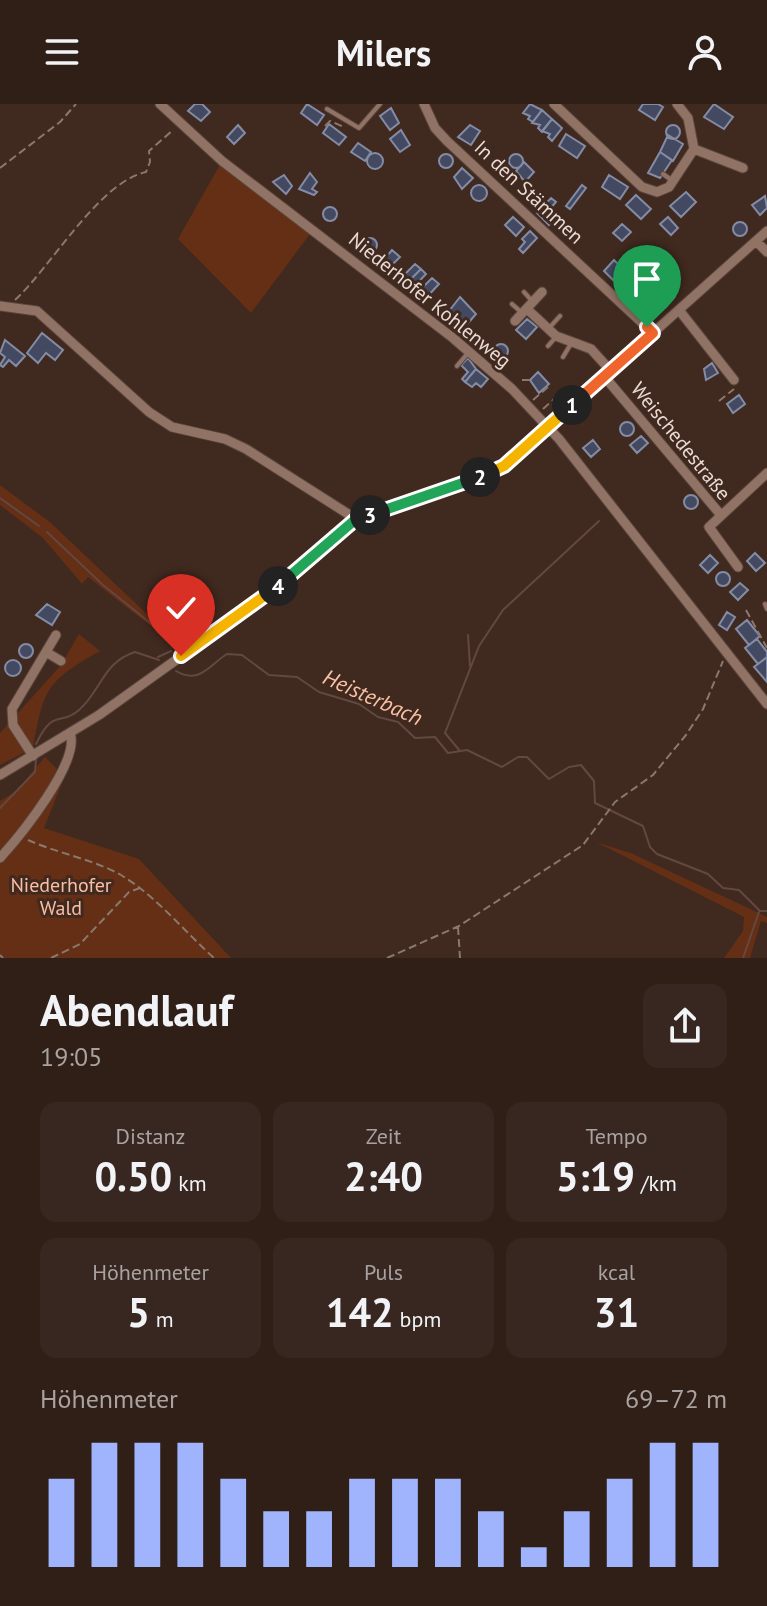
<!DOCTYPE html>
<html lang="de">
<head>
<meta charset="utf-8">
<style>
	body { margin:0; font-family:"PT Sans",sans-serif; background:#382720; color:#f1f3f6; height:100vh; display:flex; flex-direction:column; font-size:30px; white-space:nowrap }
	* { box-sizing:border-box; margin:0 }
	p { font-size:26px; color:#a8a2a1 }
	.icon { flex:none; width:44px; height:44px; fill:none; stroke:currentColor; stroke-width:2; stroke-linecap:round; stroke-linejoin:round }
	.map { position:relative; height:854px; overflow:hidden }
	.side { display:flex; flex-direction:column; background:#301f17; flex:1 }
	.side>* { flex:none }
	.pin { position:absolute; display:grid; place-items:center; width:68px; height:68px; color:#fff; margin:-82px -34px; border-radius:50% 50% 50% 0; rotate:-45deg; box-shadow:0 0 8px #0007 }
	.pin .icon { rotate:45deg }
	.km { position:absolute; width:40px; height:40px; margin:-20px; border-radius:50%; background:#222; color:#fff; font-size:22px; line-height:40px; text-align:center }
	.round { display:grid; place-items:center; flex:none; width:84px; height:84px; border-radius:16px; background:#382720 }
	.head { display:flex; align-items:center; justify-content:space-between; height:136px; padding:0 40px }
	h1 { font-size:44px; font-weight:700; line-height:60px }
	.stats { display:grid; grid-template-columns:repeat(3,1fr); gap:12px; height:136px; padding:8px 40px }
	.stats div { display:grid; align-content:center; border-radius:16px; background:#382720; text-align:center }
	.stats b { font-size:40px; font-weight:700 }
	.stats small { font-size:22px; font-weight:400 }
	.stats p { font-size:22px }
	.chart { height:224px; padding:16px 40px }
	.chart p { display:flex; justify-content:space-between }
	.chart svg { width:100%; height:144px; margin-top:8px; stroke:#a0b3fd; stroke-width:6 }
	header { display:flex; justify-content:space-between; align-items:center; height:104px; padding:0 40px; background:#301f17; font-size:36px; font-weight:700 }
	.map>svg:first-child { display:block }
	.green { fill:#642f15 }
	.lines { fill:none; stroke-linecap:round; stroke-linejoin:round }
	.stream { stroke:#634840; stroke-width:2 }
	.building { fill:#434960; stroke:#848ca5; stroke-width:2 }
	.lane-casing { stroke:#5b453c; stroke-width:6 }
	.street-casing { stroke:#5b453c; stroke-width:11 }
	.path { stroke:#8a776e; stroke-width:2; stroke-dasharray:8 4; stroke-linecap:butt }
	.lane { stroke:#917365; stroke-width:4 }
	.street { stroke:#917365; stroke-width:9 }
	.split-1-casing { stroke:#fff; stroke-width:16 }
	.split-2-casing { stroke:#fff; stroke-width:16 }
	.split-3-casing { stroke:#fff; stroke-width:16 }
	.split-4-casing { stroke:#fff; stroke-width:16 }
	.split-5-casing { stroke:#fff; stroke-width:16 }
	.split-1 { stroke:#f0652b; stroke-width:10 }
	.split-2 { stroke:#f5b400; stroke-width:10 }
	.split-3 { stroke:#22a559; stroke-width:10 }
	.split-4 { stroke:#22a559; stroke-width:10 }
	.split-5 { stroke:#f5b400; stroke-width:10 }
	.labels { text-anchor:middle; stroke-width:6; stroke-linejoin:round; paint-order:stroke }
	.street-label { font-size:20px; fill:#eadbd4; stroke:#40291f }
	.park-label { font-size:20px; fill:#f9bfa5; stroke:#40291f }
	.water-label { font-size:22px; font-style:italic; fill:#fbc1a7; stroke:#40291f }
</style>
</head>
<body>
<header><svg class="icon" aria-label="menu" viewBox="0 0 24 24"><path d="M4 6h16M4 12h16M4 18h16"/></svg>Milers<svg class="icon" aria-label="person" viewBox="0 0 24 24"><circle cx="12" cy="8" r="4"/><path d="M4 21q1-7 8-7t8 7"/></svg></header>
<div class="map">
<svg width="767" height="854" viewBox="0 0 767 854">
	<rect width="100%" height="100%" fill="#40291f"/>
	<!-- green -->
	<path class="green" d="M222 57 313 126 251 209 178 135Z
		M0 381 51 419 170 532 165 533 88 473 82 480 43 434 0 401Z
		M79 530 100 547C46 578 44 584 33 644L0 661V629L61 561Z
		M45 653 56 664 62 679 44 724 139 755 231 854H0V697L16 687Z
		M596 738 633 750 767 813V819L761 817 750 854H724L743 827 744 813Z"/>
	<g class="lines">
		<!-- stream -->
		<path class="stream" d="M0 394 39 422
			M47 428 103 481 164 530
			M468 531 470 562
			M158 553 171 547
			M176 567C200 581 209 561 227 550L242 551 269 571 297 573 319 588 359 600 378 613 398 618 415 634 435 633 448 649 467 646 502 663 518 653H527L549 675 569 663 581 661 594 677 595 699 643 722 650 743 657 750 708 770 723 784 739 786 760 807H767
			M36 640C54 603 60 623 79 606 101 587 103 558 135 548L159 556
			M460 647 445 629 479 542 503 506 599 417
			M0 704 35 668 36 656
			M743 854 759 808"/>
	</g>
	<!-- building -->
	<path class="building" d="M195 0H202L210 8 201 17 188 7Z
		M307 0 324 11 317 21 301 9Z
		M530 0 542 6 533 18 528 15 530 12 523 9Z
		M643 0H658L663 3 655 16 639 6Z
		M714 0 733 13 724 25 704 13Z
		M391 4 399 19 390 26 380 12Z
		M542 6 552 15 542 28 538 24 540 21 532 19Z
		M552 15 562 24 552 37 548 33 550 30 542 27Z
		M329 20 346 33 339 41 323 29Z
		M238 21 245 29 234 40 227 33Z
		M470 21 480 27 471 41 458 33Z
		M666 28a7 7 0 1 1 14 0a7 7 0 1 1-14 0Z
		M401 26 410 41 400 48 390 35Z
		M566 30 585 42 577 54 559 42Z
		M668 31 683 40 673 57 660 48Z
		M358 39 371 48 365 57 351 48Z
		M660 48 672 56 660 74 648 69Z
		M367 57a8 8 0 1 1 16 0a8 8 0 1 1-16 0Z
		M439 57a7 7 0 1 1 14 0a7 7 0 1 1-14 0Z
		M509 57a7 7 0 1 1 14 0a7 7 0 1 1-14 0Z
		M524 58 534 68 525 78 516 67Z
		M462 64 473 74 462 85 454 73Z
		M310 69 317 78 312 85 317 88 314 91 299 85Z
		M284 71 292 82 286 90 273 78Z
		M609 71 628 83 620 95 602 83Z
		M582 81 586 84 570 105 566 102Z
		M471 89a8 8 0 1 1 16 0a8 8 0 1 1-16 0Z
		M686 88 696 98 681 113 670 102Z
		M636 91 651 105 641 115 626 101Z
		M765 92 767 104 760 111 752 101Z
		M551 94 556 98 549 106 557 113 549 121 537 109Z
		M323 110a7 7 0 1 1 14 0a7 7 0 1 1-14 0Z
		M513 113 524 123 516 132 505 121Z
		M668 113 678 124 671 131 660 120Z
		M733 125a7 7 0 1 1 14 0a7 7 0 1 1-14 0Z
		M622 120 631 128 622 137 613 129Z
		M530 127 537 134 523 149 519 145 525 138 522 135Z
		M363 141a7 7 0 1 1 14 0a7 7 0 1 1-14 0Z
		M392 146 400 153 390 163 383 157Z
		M641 155a7 7 0 1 1 14 0a7 7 0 1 1-14 0Z
		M614 156 623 165 613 176 604 167Z
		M415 160 421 165 406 180 401 174Z
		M421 165 426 170 412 185 406 180Z
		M628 171 636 179 626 189 618 181Z
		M432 174 439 180 425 195 418 188Z
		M650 183 667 202 652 216 644 207 650 201 641 192Z
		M460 193 476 210 463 225 446 211Z
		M527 215 537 223 526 235 516 226Z
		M42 229 63 246 55 256 46 249 38 259 27 249Z
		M5 236 25 252 16 262 9 256 3 263 0 261 5 253 0 249Z
		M494 247a7 7 0 1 1 14 0a7 7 0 1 1-14 0Z
		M468 254 476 265 465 278 462 275 468 268 461 261Z
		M712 259 718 269 706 276 704 265Z
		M476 265 488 275 481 283 476 279 472 283 465 278Z
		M538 268 549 280 539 289 530 276Z
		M739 291 745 300 733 309 727 300Z
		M620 325a7 7 0 1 1 14 0a7 7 0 1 1-14 0Z
		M641 332 648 339 637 349 630 341Z
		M593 336 600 345 591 353 583 344Z
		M684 398a7 7 0 1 1 14 0a7 7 0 1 1-14 0Z
		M755 449 765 459 756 467 747 457Z
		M710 451 718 459 708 469 700 461Z
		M716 475a7 7 0 1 1 14 0a7 7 0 1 1-14 0Z
		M740 479 748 486 738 496 730 488Z
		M47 500 60 508 52 521 36 511Z
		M727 508 735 513 727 526 719 521Z
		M747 516 760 532 749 541 736 525Z
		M757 535 767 548V553L758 560 745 544Z
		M19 547a7 7 0 1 1 14 0a7 7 0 1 1-14 0Z
		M766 554 767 555V578L754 563Z
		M5 564a8 8 0 1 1 16 0a8 8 0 1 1-16 0Z"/>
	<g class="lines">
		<defs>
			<path id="lane" d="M327 5 359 24 380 0
				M663 70 673 77
				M524 188 533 198
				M512 200 521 208
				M550 223 560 212
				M548 242 555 234
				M563 253 572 238
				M457 262 468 249
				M765 500 767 505"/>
			<path id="street" d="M160 0 222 57 453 234 512 285 559 335 767 600
				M424 0 435 24 447 37 653 229
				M554 0 642 83 657 88 669 83 694 45 688 14 677 0
				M694 45 743 64
				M756 137 767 148
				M0 202 37 207 149 308 172 323 225 335 246 345 356 415
				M527 205 556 232 591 245 610 266
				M679 206 734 276
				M515 217 542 188
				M604 272 720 410
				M738 463 709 423 767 369
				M46 548 61 557
				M33 652 13 621 12 605 56 531
				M0 671 99 611 253 501 356 415 504 362 767 127
				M0 754C20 732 81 657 70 629"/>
		</defs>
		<!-- lane casing -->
		<use href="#lane" class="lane-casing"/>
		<!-- street casing -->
		<use href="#street" class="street-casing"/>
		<!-- path -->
		<path class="path" d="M325 22 330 17 344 23
			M0 64 60 18 76 0
			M15 196C51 163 99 78 146 68L150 58 149 47 173 26
			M522 276H530
			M533 296 548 283
			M719 297 734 285
			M543 305 554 295
			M746 506 767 544
			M28 736C57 749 95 756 121 771 156 792 184 827 214 854
			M458 823 460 854
			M0 851 3 854
			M51 854 80 840 129 788 140 784
			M387 854 459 822 583 741 615 698 653 671 686 631 703 605 723 557"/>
		<!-- lane -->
		<use href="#lane" class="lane"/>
		<!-- street -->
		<use href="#street" class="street"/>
	</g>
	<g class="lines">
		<defs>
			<path id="split-1" d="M572 301 653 229 647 223"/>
			<path id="split-2" d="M480 373 504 362 572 301"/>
			<path id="split-3" d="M370 411 480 373"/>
			<path id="split-4" d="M278 482 356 415 370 411"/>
			<path id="split-5" d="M181 552 278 482"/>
		</defs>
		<!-- split-1 casing -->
		<use href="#split-1" class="split-1-casing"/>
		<!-- split-2 casing -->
		<use href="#split-2" class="split-2-casing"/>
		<!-- split-3 casing -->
		<use href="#split-3" class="split-3-casing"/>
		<!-- split-4 casing -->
		<use href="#split-4" class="split-4-casing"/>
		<!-- split-5 casing -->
		<use href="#split-5" class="split-5-casing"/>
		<!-- split-1 -->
		<use href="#split-1" class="split-1"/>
		<!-- split-2 -->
		<use href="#split-2" class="split-2"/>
		<!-- split-3 -->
		<use href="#split-3" class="split-3"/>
		<!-- split-4 -->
		<use href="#split-4" class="split-4"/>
		<!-- split-5 -->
		<use href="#split-5" class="split-5"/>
	</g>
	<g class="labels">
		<!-- street labels -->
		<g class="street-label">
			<text transform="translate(529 88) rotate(43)" y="7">In den Stämmen</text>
			<text transform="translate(430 196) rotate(39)" y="7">Niederhofer Kohlenweg</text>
			<text transform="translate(681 337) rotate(51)" y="7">Weischedestraße</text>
		</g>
		<!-- park labels -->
		<g class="park-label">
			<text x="61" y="788">Niederhofer<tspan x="61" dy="23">Wald</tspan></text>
		</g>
		<!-- water labels -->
		<g class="water-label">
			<text transform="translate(373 593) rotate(24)" y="8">Heisterbach</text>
		</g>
	</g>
</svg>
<div class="pin" style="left:647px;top:223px;background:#1e9e55"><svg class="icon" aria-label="arrive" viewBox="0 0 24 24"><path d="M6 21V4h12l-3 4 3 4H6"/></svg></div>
<div class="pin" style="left:181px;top:552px;background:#d93025"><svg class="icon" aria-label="check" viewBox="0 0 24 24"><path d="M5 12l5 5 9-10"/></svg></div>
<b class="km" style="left:572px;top:301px">1</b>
<b class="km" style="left:480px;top:373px">2</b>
<b class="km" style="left:370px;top:411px">3</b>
<b class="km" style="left:278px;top:482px">4</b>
</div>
<section class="side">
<div class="head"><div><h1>Abendlauf</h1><p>19:05</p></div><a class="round"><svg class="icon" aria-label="share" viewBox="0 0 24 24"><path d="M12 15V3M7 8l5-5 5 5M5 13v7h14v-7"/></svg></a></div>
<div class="stats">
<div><p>Distanz</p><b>0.50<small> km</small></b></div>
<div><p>Zeit</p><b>2:40</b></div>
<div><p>Tempo</p><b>5:19<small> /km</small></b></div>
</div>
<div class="stats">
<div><p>Höhenmeter</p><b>5<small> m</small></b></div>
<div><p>Puls</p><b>142<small> bpm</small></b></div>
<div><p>kcal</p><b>31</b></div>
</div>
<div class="chart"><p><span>Höhenmeter</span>69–72 m</p>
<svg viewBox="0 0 160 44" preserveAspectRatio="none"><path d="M5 44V17M15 44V6M25 44V6M35 44V6M45 44V17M55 44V27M65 44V27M75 44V17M85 44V17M95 44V17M105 44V27M115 44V38M125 44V27M135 44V17M145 44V6M155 44V6"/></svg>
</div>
</section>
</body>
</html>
